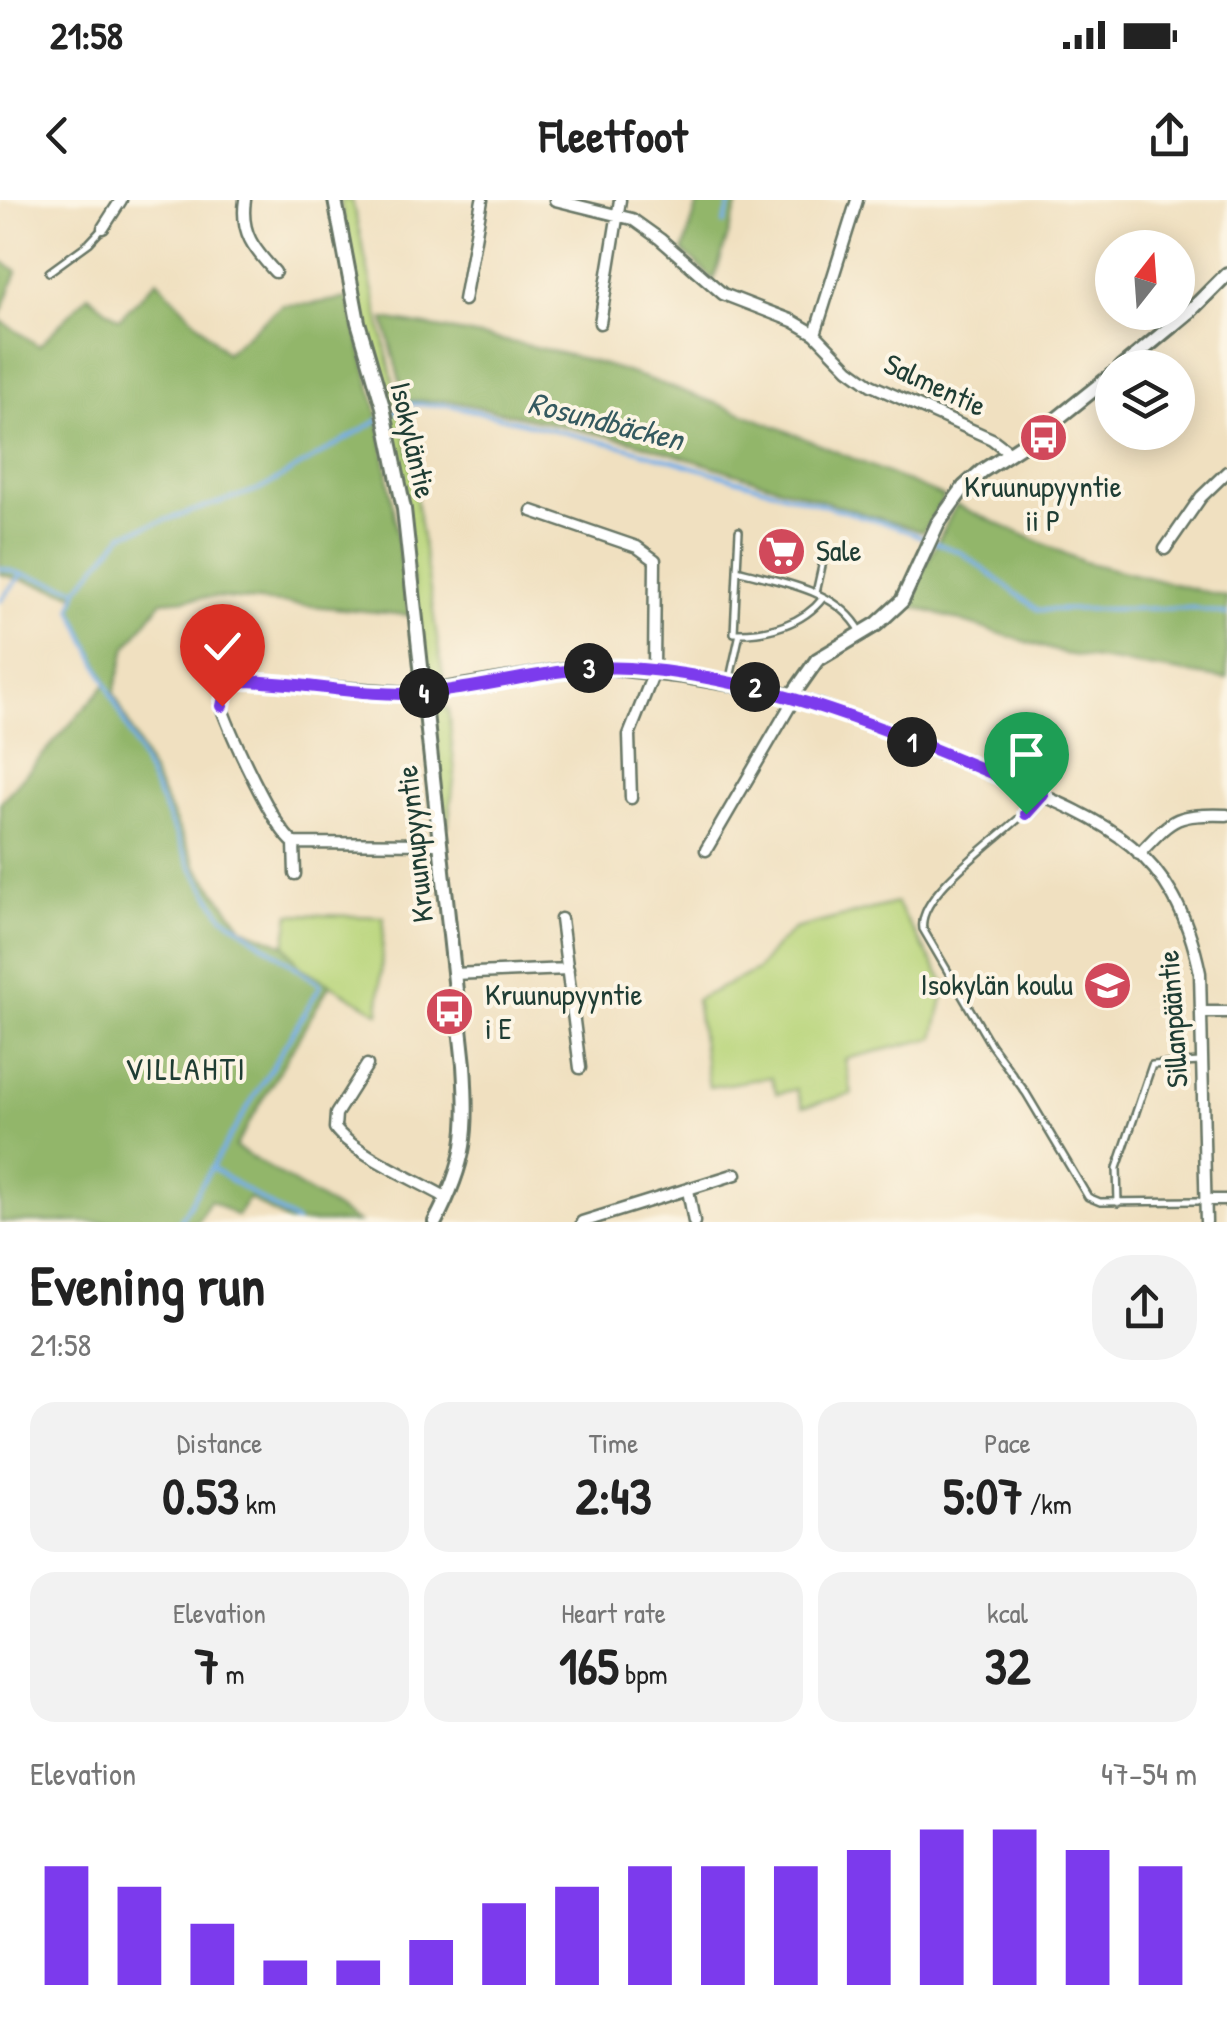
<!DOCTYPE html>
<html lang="en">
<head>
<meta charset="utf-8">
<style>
	body { margin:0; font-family:"Patrick Hand",sans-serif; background:#f2f2f2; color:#222; height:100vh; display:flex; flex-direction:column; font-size:38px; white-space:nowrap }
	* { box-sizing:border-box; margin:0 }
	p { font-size:32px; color:#767676 }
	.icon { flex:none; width:55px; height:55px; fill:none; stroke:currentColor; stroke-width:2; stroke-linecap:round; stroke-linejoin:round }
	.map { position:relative; height:1022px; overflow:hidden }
	.drawer { display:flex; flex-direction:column; background:#fff; flex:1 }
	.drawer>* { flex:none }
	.needle { width:65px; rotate:17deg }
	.tools { position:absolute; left:1095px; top:30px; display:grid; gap:20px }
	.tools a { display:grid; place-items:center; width:100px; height:100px; border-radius:50%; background:#fff; box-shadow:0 5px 25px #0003; font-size:50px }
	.pin { position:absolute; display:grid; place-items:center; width:85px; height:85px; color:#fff; margin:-102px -42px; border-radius:50% 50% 50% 0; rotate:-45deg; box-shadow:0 0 10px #0007 }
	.pin .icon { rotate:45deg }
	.km { position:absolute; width:50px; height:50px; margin:-25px; border-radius:50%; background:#222; color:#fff; font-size:28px; line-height:50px; text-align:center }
	.round { display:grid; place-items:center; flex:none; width:105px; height:105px; border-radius:40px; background:#f2f2f2 }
	.overview { display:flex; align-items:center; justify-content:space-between; height:170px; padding:0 30px }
	h1 { font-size:55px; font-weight:800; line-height:75px }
	.stats { display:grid; grid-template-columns:repeat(3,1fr); gap:15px; height:170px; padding:10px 30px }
	.stats div { display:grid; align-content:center; border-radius:25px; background:#f2f2f2; text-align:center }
	.stats b { font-size:50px; font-weight:800 }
	.stats small { font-size:28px; font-weight:400 }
	.stats p { font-size:28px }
	.chart { height:280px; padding:20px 30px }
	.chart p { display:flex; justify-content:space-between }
	.chart svg { width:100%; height:180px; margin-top:10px; stroke:#7c3aed; stroke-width:6 }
	.status { display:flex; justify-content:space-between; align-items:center; height:70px; padding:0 50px; background:#fff; direction:ltr }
	.status svg { height:28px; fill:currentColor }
	header { display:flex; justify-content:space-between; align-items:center; height:130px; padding:0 30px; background:#fff; font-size:45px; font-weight:800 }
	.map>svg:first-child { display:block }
	.green { fill:#b9d57b; stroke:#6c8958; stroke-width:2.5 }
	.forest { fill:#92b66b; stroke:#587a50; stroke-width:2.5 }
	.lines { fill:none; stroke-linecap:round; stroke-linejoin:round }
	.stream { stroke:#77afe6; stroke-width:4 }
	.service-casing { stroke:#687665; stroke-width:10 }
	.minor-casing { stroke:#687665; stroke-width:15 }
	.tertiary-casing { stroke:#687665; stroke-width:18 }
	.service { stroke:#fff; stroke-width:5 }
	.minor { stroke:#fff; stroke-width:10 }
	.tertiary { stroke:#fff; stroke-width:12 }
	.route-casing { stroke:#fff; stroke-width:20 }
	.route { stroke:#7c3aed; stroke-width:12 }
	.labels { text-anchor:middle; stroke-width:8; stroke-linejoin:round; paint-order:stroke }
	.street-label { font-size:30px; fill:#1f3d34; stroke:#fcf5e5 }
	.poi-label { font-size:30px; fill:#1f3d34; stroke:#fcf5e5; text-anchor:start }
	.water-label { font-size:32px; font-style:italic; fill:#355a60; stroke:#fcf5e5 }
	.neighbourhood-label { font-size:32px; letter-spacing:2.5px; fill:#1f3d34; stroke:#fcf5e5 }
</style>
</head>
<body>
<div class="status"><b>21:58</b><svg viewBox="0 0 49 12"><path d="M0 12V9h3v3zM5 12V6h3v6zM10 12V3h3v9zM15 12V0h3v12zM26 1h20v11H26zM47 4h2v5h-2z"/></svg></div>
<header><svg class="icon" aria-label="back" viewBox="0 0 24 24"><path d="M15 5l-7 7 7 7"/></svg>Fleetfoot<svg class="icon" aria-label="share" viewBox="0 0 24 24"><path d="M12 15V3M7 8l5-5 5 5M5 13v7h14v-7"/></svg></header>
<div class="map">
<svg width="1227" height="1022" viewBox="0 0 1227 1022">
	<rect width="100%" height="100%" fill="#fcf5e5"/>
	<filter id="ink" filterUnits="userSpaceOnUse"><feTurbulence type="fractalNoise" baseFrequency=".01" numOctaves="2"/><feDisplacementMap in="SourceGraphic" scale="20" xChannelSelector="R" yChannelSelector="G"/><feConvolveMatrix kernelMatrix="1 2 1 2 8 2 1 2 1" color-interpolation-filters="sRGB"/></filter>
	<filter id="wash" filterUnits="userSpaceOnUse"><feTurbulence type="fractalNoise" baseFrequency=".0048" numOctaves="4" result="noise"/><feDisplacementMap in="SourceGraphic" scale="40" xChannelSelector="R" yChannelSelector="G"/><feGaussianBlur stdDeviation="2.25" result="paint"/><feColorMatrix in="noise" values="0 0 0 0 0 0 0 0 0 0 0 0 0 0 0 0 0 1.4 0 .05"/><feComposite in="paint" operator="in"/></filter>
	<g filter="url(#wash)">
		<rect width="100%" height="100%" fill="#f0e0c0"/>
		<!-- green -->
		<path class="green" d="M340 0H352L398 202 385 204 363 121Z
			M399 209 411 264 444 484 429 486 386 211Z
			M448 508 455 573 448 625 444 621 434 510Z
			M896 703 946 785 934 838 845 859 852 894 803 907 796 889 777 894 771 877 709 887 696 800 757 770 775 747 794 729Z
			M290 714 384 717 379 813 300 767 285 745Z"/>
		<!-- forest -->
		<path class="forest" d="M699 0H739L714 80 683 51Z
			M0 60 17 71 0 117Z
			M157 80 226 153 282 105 311 104 348 98 380 223 409 415 215 397 162 401 126 448 114 493 197 667 243 728 285 745 300 767 330 784 235 947 358 1022H288L249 998 237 1016 210 1000 197 1022H0V603L107 483 72 409 75 394 0 374V120L39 146 88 95 119 119Z
			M384 119C452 130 521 142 587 160 709 195 827 248 944 297L923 332 632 241 451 201H405Z
			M956 305 1084 362 1227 397V479L1065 454 906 404Z"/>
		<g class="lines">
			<!-- stream -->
			<path class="stream" d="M724 24 732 0
				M389 215 410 204 450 205 629 248 891 325 962 353 1038 410 1193 408 1227 414
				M0 368 78 389 123 334 263 288 380 219
				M78 389 72 409 189 663 222 715 321 785 179 1022
				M0 401 22 374
				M213 969 296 1022"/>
		</g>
	</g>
	<g filter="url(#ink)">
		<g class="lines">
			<defs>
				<path id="service" d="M49 72 89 43 103 28
					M739 331 737 370C779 382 838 389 861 432
					M737 371 734 433C767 434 803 424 823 398
					M816 393 824 357
					M729 483 740 433
					M1041 597C1015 629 916 690 923 729L991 845 1026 893 1088 997 1100 1002 1198 1001
					M1118 1003 1117 968 1152 865 1200 862"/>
				<path id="minor" d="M245 0C240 33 254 49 275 72
					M555 0 632 19 660 39 723 94 793 121 815 134
					M857 0 815 134 849 169 871 185 992 239 1009 252
					M103 28 121 0
					M464 100 482 0
					M600 123 620 0
					M532 311 637 347 655 360 654 472 629 535 631 598
					M1165 349 1201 297 1227 272
					M424 493 237 481 226 488 221 506C231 534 273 628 294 643L439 644
					M294 643 295 674
					M706 650 790 506 791 497 820 505C877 528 934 550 991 574 1100 619 1174 644 1200 773L1206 1022
					M1139 654C1174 617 1175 614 1227 615
					M561 719 580 868
					M454 774 568 769
					M1201 812H1227
					M367 865 336 914 335 928C351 952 420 982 447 998
					M688 990 694 1022
					M1205 1000H1227
					M582 1022 736 974"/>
				<path id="tertiary" d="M335 0 358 122 383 207 404 309 464 865C468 933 467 961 435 1022
					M1121 168 1191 110 1227 74
					M424 493 577 468 604 467 684 476 763 489 791 497 817 460 877 424 902 401 938 323 964 287 982 271 1033 238 1112 175"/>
			</defs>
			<!-- service casing -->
			<use href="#service" class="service-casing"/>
			<!-- minor casing -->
			<use href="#minor" class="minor-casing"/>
			<!-- tertiary casing -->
			<use href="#tertiary" class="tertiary-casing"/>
			<!-- service -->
			<use href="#service" class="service"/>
			<!-- minor -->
			<use href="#minor" class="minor"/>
			<!-- tertiary -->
			<use href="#tertiary" class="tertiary"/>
		</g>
	</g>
	<g class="lines" filter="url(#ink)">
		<defs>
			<path id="route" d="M222 506 226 488 237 481C299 481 364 498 427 493 495 487 561 464 630 468 776 478 911 539 1043 595L1026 614"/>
		</defs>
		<!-- route casing -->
		<use href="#route" class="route-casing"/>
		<!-- route -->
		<use href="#route" class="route"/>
	</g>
	<!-- icons -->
	<defs>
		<symbol id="bus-disc" viewBox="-11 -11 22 22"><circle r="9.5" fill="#d1495b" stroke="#fcf5e5"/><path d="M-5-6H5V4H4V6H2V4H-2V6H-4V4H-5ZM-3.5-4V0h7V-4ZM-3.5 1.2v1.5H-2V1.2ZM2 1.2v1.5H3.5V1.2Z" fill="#fff"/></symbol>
		<symbol id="supermarket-disc" viewBox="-11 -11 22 22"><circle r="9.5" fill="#d1495b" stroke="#fcf5e5"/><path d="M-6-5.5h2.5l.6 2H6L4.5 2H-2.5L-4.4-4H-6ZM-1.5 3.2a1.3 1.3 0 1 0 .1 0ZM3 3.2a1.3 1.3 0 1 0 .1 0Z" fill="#fff"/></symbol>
		<symbol id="school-disc" viewBox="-11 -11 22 22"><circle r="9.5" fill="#d1495b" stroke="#fcf5e5"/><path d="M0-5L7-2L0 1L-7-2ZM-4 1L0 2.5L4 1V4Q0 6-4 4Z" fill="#fff"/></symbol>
	</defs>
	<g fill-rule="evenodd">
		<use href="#bus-disc" x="1016" y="210" width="55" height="55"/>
		<use href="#supermarket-disc" x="754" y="324" width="55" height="55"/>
		<use href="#school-disc" x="1080" y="758" width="55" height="55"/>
		<use href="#bus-disc" x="422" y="784" width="55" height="55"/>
	</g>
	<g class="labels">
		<!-- street labels -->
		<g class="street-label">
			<text transform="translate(935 185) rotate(25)" y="10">Salmentie</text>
			<text transform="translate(413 240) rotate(77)" y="10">Isokyläntie</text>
			<text transform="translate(415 644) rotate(-96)" y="10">Kruunupyyntie</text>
			<text transform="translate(1173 819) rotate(-94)" y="10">Sillanpääntie</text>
		</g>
		<!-- poi labels -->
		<g class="poi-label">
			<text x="1043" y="297" text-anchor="middle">Kruunupyyntie<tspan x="1043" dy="34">ii P</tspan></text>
			<text x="816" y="361">Sale</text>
			<text x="1073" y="795" text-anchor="end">Isokylän koulu</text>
			<text x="485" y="805">Kruunupyyntie<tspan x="485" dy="34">i E</tspan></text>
		</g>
		<!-- water labels -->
		<g class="water-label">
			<text transform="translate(606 221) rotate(14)" y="11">Rosundbäcken</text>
		</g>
		<!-- neighbourhood labels -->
		<g class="neighbourhood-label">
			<text x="186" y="880">VILLAHTI</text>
		</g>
	</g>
</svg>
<div class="tools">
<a><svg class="needle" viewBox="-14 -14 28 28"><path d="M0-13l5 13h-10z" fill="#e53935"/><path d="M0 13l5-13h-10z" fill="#767676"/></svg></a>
<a><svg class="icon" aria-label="layers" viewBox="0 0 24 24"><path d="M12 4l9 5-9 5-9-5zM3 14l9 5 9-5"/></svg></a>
</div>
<div class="pin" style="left:1026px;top:614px;background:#1e9e55"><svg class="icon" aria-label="arrive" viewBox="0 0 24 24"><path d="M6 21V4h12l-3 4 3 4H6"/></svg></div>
<div class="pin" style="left:222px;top:506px;background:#d93025"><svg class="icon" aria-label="check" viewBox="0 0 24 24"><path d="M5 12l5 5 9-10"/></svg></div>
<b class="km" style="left:912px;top:542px">1</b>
<b class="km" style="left:755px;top:487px">2</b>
<b class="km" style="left:589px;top:468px">3</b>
<b class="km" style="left:424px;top:493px">4</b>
</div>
<section class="drawer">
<div class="overview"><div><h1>Evening run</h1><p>21:58</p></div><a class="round"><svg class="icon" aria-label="share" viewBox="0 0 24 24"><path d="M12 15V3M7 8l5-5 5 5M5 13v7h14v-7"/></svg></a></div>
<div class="stats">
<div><p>Distance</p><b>0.53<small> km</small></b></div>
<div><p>Time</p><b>2:43</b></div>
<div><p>Pace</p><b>5:07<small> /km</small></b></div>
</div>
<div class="stats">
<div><p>Elevation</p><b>7<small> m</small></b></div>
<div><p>Heart rate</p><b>165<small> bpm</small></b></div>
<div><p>kcal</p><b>32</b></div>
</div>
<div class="chart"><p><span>Elevation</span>47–54 m</p>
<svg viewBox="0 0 160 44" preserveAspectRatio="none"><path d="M5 44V15M15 44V20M25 44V29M35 44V38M45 44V38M55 44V33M65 44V24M75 44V20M85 44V15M95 44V15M105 44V15M115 44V11M125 44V6M135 44V6M145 44V11M155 44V15"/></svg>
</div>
</section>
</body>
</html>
